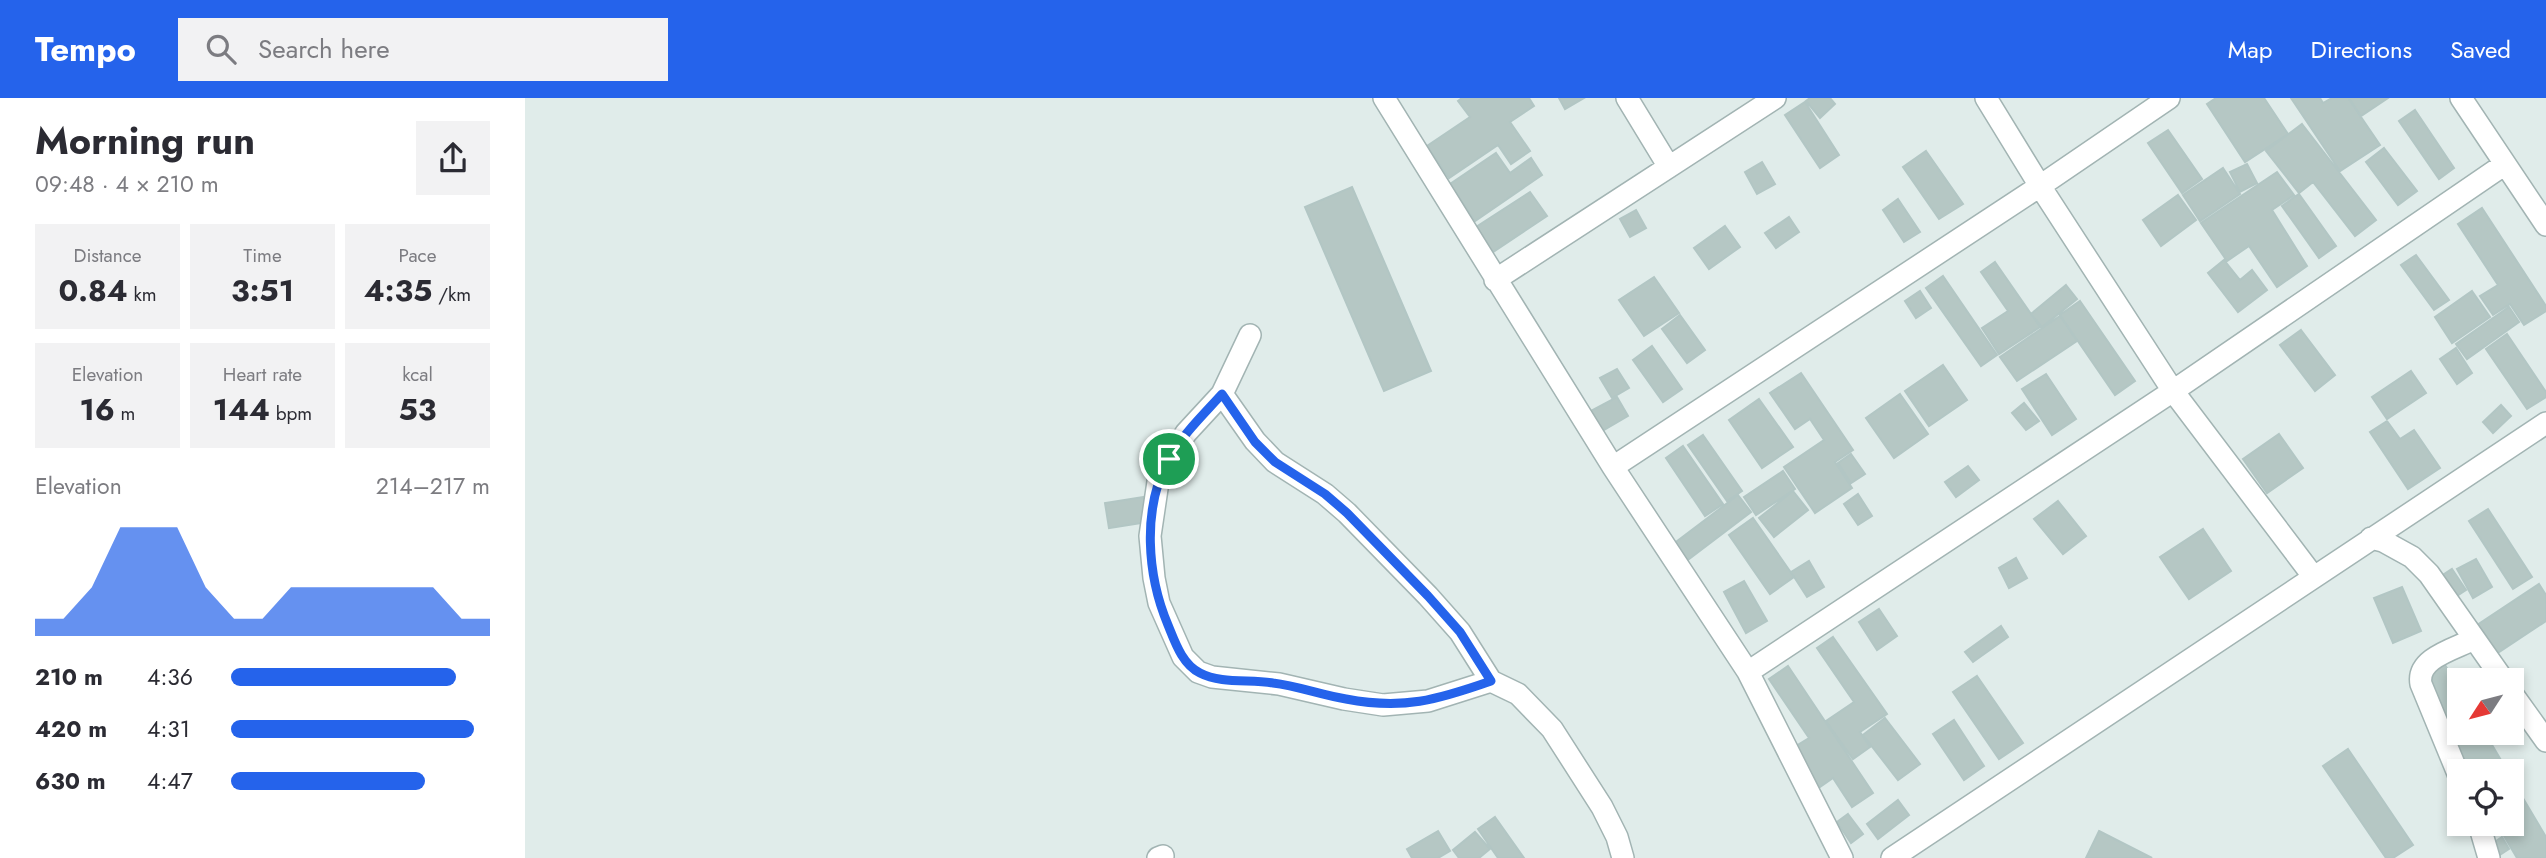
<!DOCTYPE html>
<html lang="en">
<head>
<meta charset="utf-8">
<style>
	body { margin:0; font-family:Jost,sans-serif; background:#f2f2f3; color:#2b2b33; height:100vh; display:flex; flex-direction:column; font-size:26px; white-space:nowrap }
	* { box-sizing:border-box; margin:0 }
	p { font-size:23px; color:#7c7c81 }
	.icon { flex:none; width:38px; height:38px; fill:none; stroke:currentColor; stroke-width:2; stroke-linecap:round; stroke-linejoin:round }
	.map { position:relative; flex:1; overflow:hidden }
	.side { display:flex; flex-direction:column; background:#fff; width:525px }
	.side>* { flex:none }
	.needle { width:46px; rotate:234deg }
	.buttons { position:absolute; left:1922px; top:570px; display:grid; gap:14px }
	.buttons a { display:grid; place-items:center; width:77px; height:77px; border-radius:0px; background:#fff; box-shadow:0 4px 10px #0003; font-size:35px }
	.pin { position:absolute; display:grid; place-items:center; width:60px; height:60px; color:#fff; margin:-30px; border:4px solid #fff; border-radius:50%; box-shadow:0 2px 7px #0007 }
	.round { display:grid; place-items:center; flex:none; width:74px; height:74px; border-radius:0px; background:#f2f2f3 }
	.head { display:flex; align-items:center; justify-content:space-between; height:119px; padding:0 35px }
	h1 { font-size:38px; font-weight:700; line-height:52px }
	.stats { display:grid; grid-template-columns:repeat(3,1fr); gap:10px; height:119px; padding:7px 35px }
	.stats div { display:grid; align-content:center; border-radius:0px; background:#f2f2f3; text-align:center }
	.stats b { font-size:30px; font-weight:700 }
	.stats small { font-size:19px; font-weight:400 }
	.stats p { font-size:19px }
	.chart { height:196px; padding:14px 35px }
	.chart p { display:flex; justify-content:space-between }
	.chart svg { width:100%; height:126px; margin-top:7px; fill:#2563eb; opacity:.7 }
	ul { padding:0 35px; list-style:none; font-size:23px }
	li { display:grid; grid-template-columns:112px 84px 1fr; align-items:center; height:52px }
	li i { height:18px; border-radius:9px; background:#2563eb }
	header { display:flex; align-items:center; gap:42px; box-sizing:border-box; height:98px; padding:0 35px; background:#2563eb; color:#fff }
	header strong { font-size:33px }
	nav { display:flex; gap:38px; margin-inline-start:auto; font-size:24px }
	.search { width:490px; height:63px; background:#f2f2f3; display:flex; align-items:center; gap:18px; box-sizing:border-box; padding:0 24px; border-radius:0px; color:#7c7c81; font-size:26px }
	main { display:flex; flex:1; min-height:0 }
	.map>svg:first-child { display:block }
	.building { fill:#b5c7c4; stroke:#b2c6c4; stroke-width:2 }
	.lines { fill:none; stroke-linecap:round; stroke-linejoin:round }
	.minor-casing { stroke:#a2b4b3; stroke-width:24 }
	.minor { stroke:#fff; stroke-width:21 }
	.route-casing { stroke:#fff; stroke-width:14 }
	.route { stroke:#2563eb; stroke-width:9 }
</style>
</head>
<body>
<header>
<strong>Tempo</strong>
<div class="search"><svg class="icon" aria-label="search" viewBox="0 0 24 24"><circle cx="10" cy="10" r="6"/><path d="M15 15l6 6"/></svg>Search here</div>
<nav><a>Map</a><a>Directions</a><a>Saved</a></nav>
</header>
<main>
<section class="side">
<div class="head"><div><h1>Morning run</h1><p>09:48 · 4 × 210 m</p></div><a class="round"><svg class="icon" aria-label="share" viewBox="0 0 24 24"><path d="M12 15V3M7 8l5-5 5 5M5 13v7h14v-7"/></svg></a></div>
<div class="stats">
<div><p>Distance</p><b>0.84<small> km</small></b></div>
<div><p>Time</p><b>3:51</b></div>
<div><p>Pace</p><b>4:35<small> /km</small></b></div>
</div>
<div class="stats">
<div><p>Elevation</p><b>16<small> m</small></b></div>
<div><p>Heart rate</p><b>144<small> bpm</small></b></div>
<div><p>kcal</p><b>53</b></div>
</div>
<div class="chart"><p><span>Elevation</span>214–217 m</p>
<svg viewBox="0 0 160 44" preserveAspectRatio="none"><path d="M0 44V38L10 38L20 27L30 6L40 6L50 6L60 27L70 38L80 38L90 27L100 27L110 27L120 27L130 27L140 27L150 38L160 38V44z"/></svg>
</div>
<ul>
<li><b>210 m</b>4:36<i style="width:87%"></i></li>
<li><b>420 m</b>4:31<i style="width:94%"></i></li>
<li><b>630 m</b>4:47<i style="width:75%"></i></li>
</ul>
</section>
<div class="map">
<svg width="2021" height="760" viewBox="0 0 2021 760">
	<rect width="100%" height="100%" fill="#e0ecea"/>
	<!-- building -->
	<path class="building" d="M937 0H1004L1009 8 985 24 1005 53 986 66 973 47 924 80 902 48 945 19 933 3Z
		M1034 0H1059L1040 11Z
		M1285 0H1305L1310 6 1295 20 1281 3Z
		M1691 0H1739L1763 36 1720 64 1682 6Z
		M1766 0H1795L1798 5 1807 0H1823L1855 47 1815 73Z
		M1824 0H1863L1836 18Z
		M1280 4 1314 57 1295 70 1260 17Z
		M1890 12 1929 70 1914 81 1874 23Z
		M1777 26 1851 122 1830 138 1788 84 1774 95 1741 53Z
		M1643 32 1677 81 1657 95 1623 45Z
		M1859 50 1892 93 1873 107 1841 64Z
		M1401 53 1438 106 1414 121 1378 69Z
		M971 55 985 75 1006 60 1017 77 950 123 925 86Z
		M1237 64 1250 86 1232 96 1220 74Z
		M1722 66 1732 85 1715 94 1705 74Z
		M1698 70 1715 96 1675 123 1658 97Z
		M1752 74 1769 97 1747 112 1782 168 1752 189 1724 148 1702 163 1676 125Z
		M827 89 906 273 859 293 780 109Z
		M1005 94 1022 118 968 154 951 129Z
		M1774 96 1811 148 1794 160 1757 108Z
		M1653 97 1671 122 1636 148 1618 122Z
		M1373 101 1395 134 1379 144 1358 112Z
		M1957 110 2021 208V213L1999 227 1985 206 1968 217 1955 198 1973 187 1933 126Z
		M1111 112 1121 130 1105 139 1095 121Z
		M1264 119 1274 134 1251 150 1240 135Z
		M1200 128 1215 149 1184 171 1169 150Z
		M1891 157 1924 202 1909 212 1876 167Z
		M1699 162 1715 182 1727 172 1742 192 1713 214 1683 175Z
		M1470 164 1515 229 1474 256 1457 230 1483 213 1456 174Z
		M1418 178 1472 257 1456 268 1401 190Z
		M1129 179 1154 215 1119 238 1094 202Z
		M1541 187 1552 201 1517 229 1506 216Z
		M1395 193 1406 210 1391 220 1380 203Z
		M1947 193 1965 219 1927 245 1910 219Z
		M1555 203 1610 283 1590 297 1535 217Z
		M1984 209 1994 224 1942 261 1931 246Z
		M1155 217 1180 252 1162 265 1137 231Z
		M1535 218 1552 243 1492 283 1475 259Z
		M1776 232 1810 277 1790 293 1755 247Z
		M1982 236 2021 294V299L2002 311 1961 251Z
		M1127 248 1157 291 1138 304 1108 262Z
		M1931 250 1947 275 1932 286 1915 261Z
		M1418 267 1442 302 1404 328 1380 293Z
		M1092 271 1104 290 1087 300 1075 280Z
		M1886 273 1901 295 1862 321 1847 299Z
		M1276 275 1328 352 1310 364 1327 390 1290 415 1259 369 1299 342 1285 321 1270 331 1245 295Z
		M1521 276 1551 321 1527 337 1497 291Z
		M1375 296 1403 336 1369 360 1341 320Z
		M1092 299 1103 318 1077 333 1066 313Z
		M1234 301 1268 349 1237 370 1204 322Z
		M1499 305 1514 323 1501 332 1487 315Z
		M1976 307 1986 318 1968 335 1958 324Z
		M1862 323 1875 341 1889 332 1915 370 1883 391 1845 334Z
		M1754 336 1778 370 1742 395 1718 361Z
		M1178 337 1217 393 1202 403 1163 347Z
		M1158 348 1198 406 1180 418 1141 360Z
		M1326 356 1340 376 1326 385 1313 365Z
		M1443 368 1454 382 1431 399 1420 384Z
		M1258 373 1270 391 1231 417 1219 399Z
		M1268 393 1283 412 1249 439 1234 420Z
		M1333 396 1347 418 1333 427 1319 406Z
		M1213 397 1226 414 1160 464 1147 447Z
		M619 399 623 424 584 430 580 405Z
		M1533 403 1561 438 1538 456 1509 421Z
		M1963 411 2007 479 1988 491 1944 423Z
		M1228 420 1269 479 1245 496 1204 437Z
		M1678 431 1706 473 1664 501 1635 459Z
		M1491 460 1502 480 1484 490 1474 470Z
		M1951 461 1967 489 1948 500 1932 471Z
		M1284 463 1299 489 1282 499 1266 474Z
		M1927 471 1941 492 1921 505 1907 484Z
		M1219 483 1242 523 1221 535 1199 494Z
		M2014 486 2021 497V523L1962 562 1943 533Z
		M1877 489 1896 533 1868 545 1849 500Z
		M1354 511 1372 538 1352 552 1334 524Z
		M1476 528 1483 539 1448 564 1440 554Z
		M1308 539 1362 616 1335 634 1345 649 1328 661 1301 623 1329 604 1292 550Z
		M1917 562 1934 590V635H1960L1983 674H1942L1886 580Z
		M1263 568 1348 695 1327 709 1308 680 1292 691 1266 651 1284 640 1244 581Z
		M1452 578 1498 645 1474 661 1428 594Z
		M1360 620 1395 666 1373 682 1338 637Z
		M1429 622 1459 668 1439 682 1408 636Z
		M1823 651 1888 747 1868 760H1861L1798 668Z
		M1986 680 2021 739V760H1992L1972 726H1986Z
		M1373 702 1384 717 1353 741 1342 726Z
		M1323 716 1338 736 1326 745 1312 724Z
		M970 719 999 760H973L953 731Z
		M913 733 925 753 913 760H887L882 751Z
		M1574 733 1627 760H1561Z
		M950 734 965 751 954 760H934L928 752Z
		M1977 739 1984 751 1970 760 1955 754Z"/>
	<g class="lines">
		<defs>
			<path id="minor" d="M859 0 1088 369 1223 574 1317 760
				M1102 0 1144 69
				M1461 0 1515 88 1648 293 1788 478
				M1936 0 2021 127
				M970 182 1250 0
				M697 296 730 343 750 364 800 396 822 415 903 498 935 534 966 583 903 603 858 607 819 601 754 586 687 579 673 574 658 559 634 505 629 480 625 438 633 384 644 361 661 335 697 296 725 237
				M1088 369 1515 88 1644 0
				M1846 440 1858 443 1887 459 1904 476 1979 583
				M1223 574 1648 293 1980 66
				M966 583 993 596 1027 631 1077 709 1092 739 1098 760
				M1986 594 2021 643
				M1934 678 1896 586C1891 560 1930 551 1949 541
				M1954 726 1964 760
				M633 760 638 758
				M1367 760 2021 325"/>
		</defs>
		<!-- minor casing -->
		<use href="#minor" class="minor-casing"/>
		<!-- minor -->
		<use href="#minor" class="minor"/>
	</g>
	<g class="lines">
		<defs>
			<path id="route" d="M697 296 730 344 750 364 800 396 822 415 903 498 935 534 966 583C912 602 878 612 821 601 796 597 773 588 748 585 725 581 696 586 675 575 657 566 650 544 643 527 622 477 617 412 643 362 657 337 678 317 697 296Z"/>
		</defs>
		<!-- route casing -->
		<use href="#route" class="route-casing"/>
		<!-- route -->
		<use href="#route" class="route"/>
	</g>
</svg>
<div class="buttons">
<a><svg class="needle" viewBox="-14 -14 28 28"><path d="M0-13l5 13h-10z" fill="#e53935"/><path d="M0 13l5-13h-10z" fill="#7c7c81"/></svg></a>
<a><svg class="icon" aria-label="locate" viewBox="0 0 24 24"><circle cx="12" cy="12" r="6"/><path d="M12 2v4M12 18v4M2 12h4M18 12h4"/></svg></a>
</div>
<div class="pin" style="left:644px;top:361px;background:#1e9e55"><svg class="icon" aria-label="arrive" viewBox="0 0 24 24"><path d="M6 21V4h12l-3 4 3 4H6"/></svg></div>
</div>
</main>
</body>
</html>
